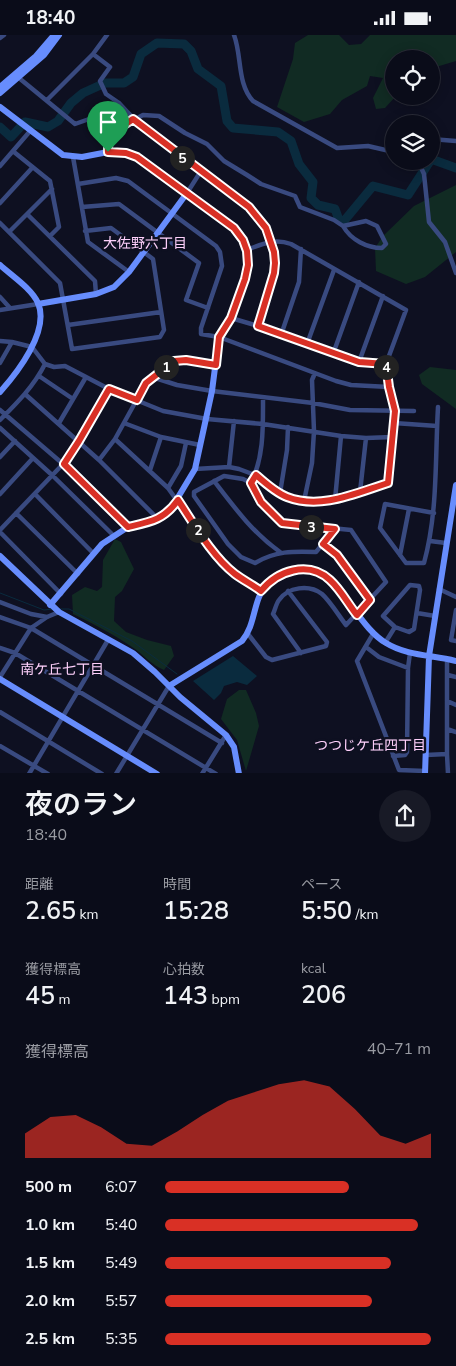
<!DOCTYPE html>
<html lang="ja">
<head>
<meta charset="utf-8">
<style>
	body { margin:0; font-family:"Nunito Sans","Noto Sans JP",sans-serif; background:#181a26; color:#f1f3f6; height:100vh; display:flex; flex-direction:column; font-size:19px; white-space:nowrap }
	* { box-sizing:border-box; margin:0 }
	p { font-size:16px; color:#999ba2 }
	.icon { flex:none; width:28px; height:28px; fill:none; stroke:currentColor; stroke-width:2; stroke-linecap:round; stroke-linejoin:round }
	.map { position:relative; height:738px; overflow:hidden }
	.panel { display:flex; flex-direction:column; background:#0a0c19; flex:1 }
	.panel>* { flex:none }
	.fabs { position:absolute; left:385px; top:15px; display:grid; gap:10px }
	.fabs a { display:grid; place-items:center; width:55px; height:55px; border-radius:50%; background:#0a0c19; box-shadow:0 2px 12px #0003,0 0 0 1px #2a2c38; font-size:25px }
	.pin { position:absolute; display:grid; place-items:center; width:42px; height:42px; color:#fff; margin:-51px -21px; border-radius:50% 50% 50% 0; rotate:-45deg; box-shadow:0 0 5px #0007 }
	.pin .icon { rotate:45deg }
	.km { position:absolute; width:25px; height:25px; margin:-12px; border-radius:50%; background:#222; color:#fff; font-size:14px; line-height:25px; text-align:center }
	.round { display:grid; place-items:center; flex:none; width:52px; height:52px; border-radius:26px; background:#181a26 }
	.summary { display:flex; align-items:center; justify-content:space-between; height:85px; padding:0 25px }
	h1 { font-size:28px; font-weight:600; line-height:38px }
	.stats { display:grid; grid-template-columns:repeat(3,1fr); gap:8px; height:85px; padding:5px 25px }
	.stats div { display:grid; align-content:center }
	.stats b { font-size:25px; font-weight:600 }
	.stats small { font-size:14px; font-weight:400 }
	.stats p { font-size:14px }
	.chart { height:140px; padding:10px 25px }
	.chart p { display:flex; justify-content:space-between }
	.chart svg { width:100%; height:90px; margin-top:5px; fill:#d93025; opacity:.7 }
	ul { padding:0 25px; list-style:none; font-size:16px }
	li { display:grid; grid-template-columns:80px 60px 1fr; align-items:center; height:38px }
	li i { height:12px; border-radius:6px; background:#d93025 }
	.status { display:flex; justify-content:space-between; align-items:center; height:35px; padding:0 25px; background:#0a0c19; direction:ltr }
	.status svg { height:14px; fill:currentColor }
	.map>svg:first-child { display:block }
	.green { fill:#112b23 }
	.water { fill:#0a2b3e }
	.lines { fill:none; stroke-linecap:round; stroke-linejoin:round }
	.stream { stroke:#0a2b3e; stroke-width:1 }
	.river { stroke:#0a2b3e; stroke-width:9 }
	.street { stroke:#394a80; stroke-width:4.5 }
	.secondary { stroke:#678dfd; stroke-width:6 }
	.route-casing { stroke:#fff; stroke-width:10 }
	.route { stroke:#d93025; stroke-width:6 }
	.labels { text-anchor:middle; stroke-width:5; stroke-linejoin:round; paint-order:stroke }
	.neighbourhood-label { font-size:14px; fill:#fed0fb; stroke:#0e1021 }
</style>
</head>
<body>
<div class="status"><b>18:40</b><svg viewBox="0 0 49 12"><path d="M0 12V9h3v3zM5 12V6h3v6zM10 12V3h3v9zM15 12V0h3v12zM26 1h20v11H26zM47 4h2v5h-2z"/></svg></div>
<div class="map">
<svg width="456" height="739" viewBox="0 0 456 739">
	<rect width="100%" height="100%" fill="#0e1021"/>
	<!-- green -->
	<path class="green" d="M308 0H339L349 10 361 9 370 0H456V26L436 32 431 35V24H394V61H396L385 73 376 74 373 63 383 43 370 41 367 51 342 65 330 79 304 87 277 72 293 24 295 8Z
		M456 150V217L425 242 406 249 376 236 375 213 383 201 414 171Z
		M430 332 456 335V374L422 349 419 340Z
		M115 504 121 507 134 534 122 556 115 562 114 586 126 597 147 605 171 611 174 621 164 635C151 630 143 619 132 612 113 599 94 589 73 579L72 560 85 552 97 556 102 552 103 525Z
		M239 655H246L256 678 259 691 246 736 237 705 221 684 227 664Z"/>
	<!-- water -->
	<path class="water" d="M233 621 257 641 247 650 237 647 224 651 221 658 214 665 193 646Z"/>
	<g class="lines">
		<!-- stream -->
		<path class="stream" d="M0 558 44 575 53 574
			M59 574H69L132 606 177 639"/>
		<!-- river -->
		<path class="river" d="M0 92 11 102 25 87 48 92 58 86 71 68 83 58 105 48H124L133 42 141 19 157 8 184 9 191 16 198 34 221 51 227 86 233 93 278 97 291 106 299 129 313 147 311 163 318 170 335 174 339 185 344 186 373 151 408 160 430 126
			M431 124 456 133"/>
		<!-- street -->
		<path class="street" d="M234 0C242 21 237 49 253 66L337 113 368 111 394 117
			M0 3 4 0
			M19 43 75 89 92 83 113 82 116 81 119 68 106 59 100 46 110 32 93 19
			M47 65 93 19 107 0
			M119 68C147 100 183 123 217 148 232 159 250 170 261 185 269 196 276 214 275 228 275 247 264 272 258 291
			M431 104 456 106
			M14 117 50 146 59 192 50 201
			M108 117 107 109 112 99 118 93 143 80 159 81 185 98 207 109 224 126 247 140 261 149 295 161 300 172 334 185 343 191
			M73 122 88 207 129 237
			M418 126 424 139 429 187 445 207 456 238
			M0 131 31 95
			M78 149 116 143 128 146 216 211 220 217 222 231 201 293V299L219 302 336 346 351 350 389 352
			M187 158 201 136
			M0 168 32 133
			M82 172 119 169 199 228 186 265 208 273
			M27 179 95 246 96 259
			M366 186 377 191 386 209 382 213C367 213 351 205 343 191Z
			M0 188 60 248 72 314 160 302 164 295 153 224 111 193 85 196
			M9 197 52 154
			M0 262 10 273
			M0 275 38 269
			M231 283 258 291 333 319 359 327 386 329
			M68 290 161 277
			M281 300 299 247 301 214
			M0 306 12 307 32 312 45 329 54 332 65 331 109 354 163 376 207 384 263 389 341 401 366 403 392 402
			M307 309 334 235
			M333 319 359 247
			M359 327 383 261
			M0 328 12 307
			M39 341 73 364
			M152 342 177 350 212 356 313 368 350 375 414 376
			M25 359 99 425 158 484
			M0 375 63 429 128 492
			M0 385C17 368 34 351 45 329
			M59 388 86 342
			M124 388 161 402 200 410
			M394 388 437 391
			M0 393 52 440 113 500
			M115 404 168 453 205 505 235 539 261 556
			M0 422 15 406
			M99 425 115 404 146 348C172 322 181 324 216 330
			M229 432 234 386
			M195 434 229 432 239 434 255 440 287 462 314 468 345 462 388 448 395 376 389 352 386 329 406 275 291 209C274 203 262 209 247 215
			M150 435 161 402
			M214 446C234 472 253 498 280 517
			M251 448C264 422 263 392 263 363
			M168 453 181 431 186 408
			M360 457 366 403
			M280 458 287 415 288 392
			M0 459 33 423
			M35 459 93 518
			M335 465 341 401
			M304 466 312 428 314 396 312 345 315 338
			M16 478 78 539
			M434 478 385 469 380 493 406 528H424C438 477 435 424 438 372
			M0 495 63 429 79 406 109 354
			M0 497 61 559
			M430 506 446 508
			M323 509 337 520 370 565
			M400 520 409 474
			M410 550 419 551 420 555 414 594 409 597 395 592 383 581Z
			M439 554 456 562
			M0 567 31 579 47 582
			M456 575 451 605 456 606
			M417 578 435 581
			M0 582 31 593 222 708
			M248 599 266 622 272 625 326 611 327 607 288 556
			M373 599 357 626 399 735 425 736
			M385 608 395 592
			M366 612 379 622 408 633
			M0 613 15 618 216 739
			M301 618 273 579C275 575 276 569 279 565 288 552 309 549 322 559 330 566 339 581 346 590L386 547 351 495 282 488 261 467 251 448 243 444 224 441 194 457V461L228 509 241 522 255 528C275 516 293 516 316 517L335 494
			M447 624V719L448 739
			M448 640 456 642
			M0 642 31 593 47 582 59 577
			M447 666 456 670
			M0 677 102 739
			M447 694 456 697
			M0 711 48 739
			M426 720 447 719
			M393 721 405 720 407 717 408 633 410 618
			M29 739 108 605
			M116 739 169 651
			M202 739 226 700"/>
		<!-- secondary -->
		<path class="secondary" d="M0 52 36 21 54 0
			M0 58 44 20 59 0
			M0 72 63 120 82 122 108 117 125 118 137 122 233 193 243 205 247 215 248 230 245 244 231 283 219 302 212 356 195 434 171 474 151 487 128 492 102 509 50 570
			M0 230C12 241 31 253 38 268 50 296 17 338 0 357
			M38 269 96 259 114 252 129 237 187 158
			M0 521 59 577 133 618 155 637 180 662 226 700 234 712 239 739
			M0 644 157 739
			M169 651 242 606C257 588 252 564 268 548 274 541 282 538 291 535 336 524 353 589 386 608 407 621 433 620 456 626
			M425 739 429 621 456 450"/>
	</g>
	<g class="lines">
		<defs>
			<path id="route" d="M133 84 249 172 266 193 274 217 275 228 274 238 258 291 359 327 386 329 389 352 395 376 388 448C356 458 321 475 287 462 276 458 265 448 256 440L251 448 261 467 282 488 335 494 323 509 337 520 370 565 357 580C348 569 341 555 330 545 308 525 277 536 261 556 253 550 243 545 235 539 212 521 194 489 178 465 164 485 150 487 128 492L64 429 79 406 109 354 137 365 146 348 174 326 186 325 216 330 219 302 231 283 245 244 248 230 247 216 243 205 234 193 137 122 126 118 108 117C107 97 119 94 133 84Z"/>
		</defs>
		<!-- route casing -->
		<use href="#route" class="route-casing"/>
		<!-- route -->
		<use href="#route" class="route"/>
	</g>
	<g class="labels">
		<!-- neighbourhood labels -->
		<g class="neighbourhood-label">
			<text x="145" y="213">大佐野六丁目</text>
			<text x="62" y="639">南ケ丘七丁目</text>
			<text x="370" y="715">つつじケ丘四丁目</text>
		</g>
	</g>
</svg>
<div class="fabs">
<a><svg class="icon" aria-label="locate" viewBox="0 0 24 24"><circle cx="12" cy="12" r="6"/><path d="M12 2v4M12 18v4M2 12h4M18 12h4"/></svg></a>
<a><svg class="icon" aria-label="layers" viewBox="0 0 24 24"><path d="M12 4l9 5-9 5-9-5zM3 14l9 5 9-5"/></svg></a>
</div>
<div class="pin" style="left:108px;top:117px;background:#1e9e55"><svg class="icon" aria-label="arrive" viewBox="0 0 24 24"><path d="M6 21V4h12l-3 4 3 4H6"/></svg></div>
<b class="km" style="left:166px;top:332px">1</b>
<b class="km" style="left:198px;top:495px">2</b>
<b class="km" style="left:311px;top:492px">3</b>
<b class="km" style="left:386px;top:332px">4</b>
<b class="km" style="left:182px;top:123px">5</b>
</div>
<section class="panel">
<div class="summary"><div><h1>夜のラン</h1><p>18:40</p></div><a class="round"><svg class="icon" aria-label="share" viewBox="0 0 24 24"><path d="M12 15V3M7 8l5-5 5 5M5 13v7h14v-7"/></svg></a></div>
<div class="stats">
<div><p>距離</p><b>2.65<small> km</small></b></div>
<div><p>時間</p><b>15:28</b></div>
<div><p>ペース</p><b>5:50<small> /km</small></b></div>
</div>
<div class="stats">
<div><p>獲得標高</p><b>45<small> m</small></b></div>
<div><p>心拍数</p><b>143<small> bpm</small></b></div>
<div><p>kcal</p><b>206</b></div>
</div>
<div class="chart"><p><span>獲得標高</span>40–71 m</p>
<svg viewBox="0 0 160 44" preserveAspectRatio="none"><path d="M0 44V32L10 24L20 23L30 29L40 37L50 38L60 31L70 23L80 16L90 12L100 8L110 6L120 9L130 20L140 33L150 37L160 32V44z"/></svg>
</div>
<ul>
<li><b>500 m</b>6:07<i style="width:69%"></i></li>
<li><b>1.0 km</b>5:40<i style="width:95%"></i></li>
<li><b>1.5 km</b>5:49<i style="width:85%"></i></li>
<li><b>2.0 km</b>5:57<i style="width:78%"></i></li>
<li><b>2.5 km</b>5:35<i style="width:100%"></i></li>
</ul>
</section>
</body>
</html>
